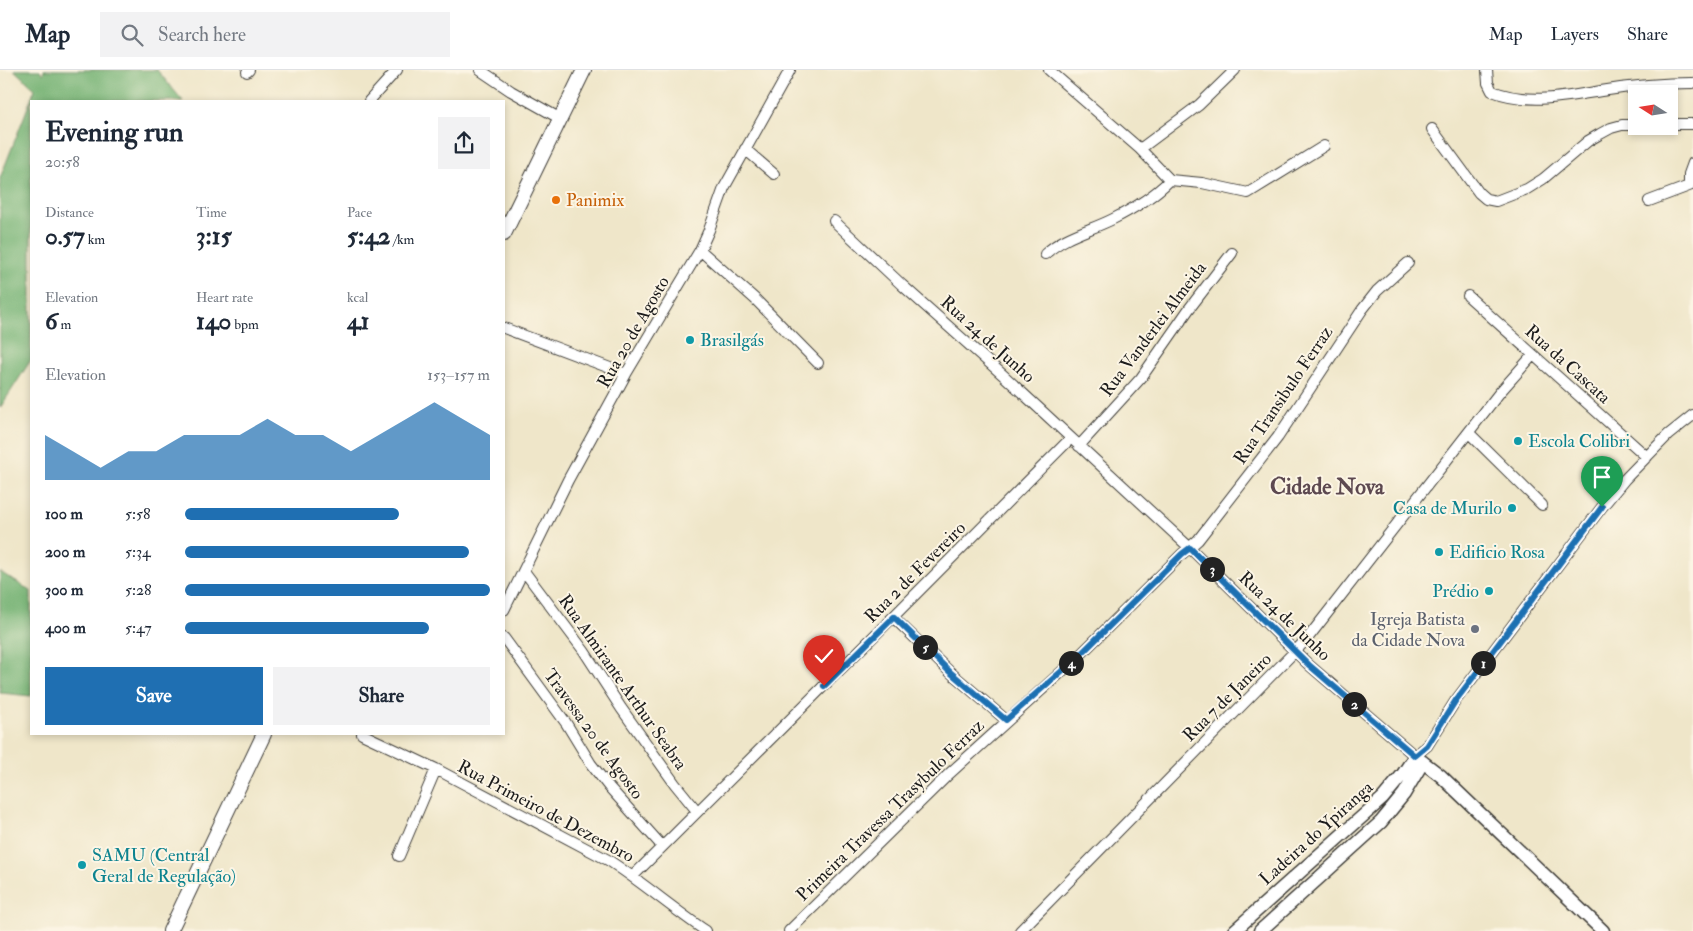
<!DOCTYPE html>
<html lang="en">
<head>
<meta charset="utf-8">
<style>
	body { margin:0; font-family:"IM FELL Double Pica",serif; background:#f2f2f3; color:#1f2937; height:100vh; display:flex; flex-direction:column; font-size:19px; white-space:nowrap }
	* { box-sizing:border-box; margin:0 }
	p { font-size:16px; color:#747a83 }
	.icon { flex:none; width:28px; height:28px; fill:none; stroke:currentColor; stroke-width:2; stroke-linecap:round; stroke-linejoin:round }
	.map { position:relative; flex:1; overflow:hidden }
	.details { position:absolute; left:30px; top:30px; width:475px; height:635px; display:flex; flex-direction:column; background:#fff; border-radius:0px; box-shadow:0 2px 8px #0003 }
	.details>* { flex:none }
	.needle { width:32px; rotate:282deg }
	.buttons { position:absolute; left:1628px; top:15px; display:grid; gap:10px }
	.buttons a { display:grid; place-items:center; width:50px; height:50px; border-radius:0px; background:#fff; box-shadow:0 2px 8px #0003; font-size:25px }
	.pin { position:absolute; display:grid; place-items:center; width:42px; height:42px; color:#fff; margin:-51px -21px; border-radius:50% 50% 50% 0; rotate:-45deg; box-shadow:0 0 5px #0007 }
	.pin .icon { rotate:45deg }
	.km { position:absolute; width:25px; height:25px; margin:-12px; border-radius:50%; background:#222; color:#fff; font-size:14px; line-height:25px; text-align:center }
	.round { display:grid; place-items:center; flex:none; width:52px; height:52px; border-radius:0px; background:#f2f2f3 }
	.summary { display:flex; align-items:center; justify-content:space-between; height:85px; padding:0 15px }
	h1 { font-size:28px; font-weight:700; line-height:38px }
	.stats { display:grid; grid-template-columns:repeat(3,1fr); gap:8px; height:85px; padding:5px 15px }
	.stats div { display:grid; align-content:center }
	.stats b { font-size:25px; font-weight:700 }
	.stats small { font-size:14px; font-weight:400 }
	.stats p { font-size:14px }
	.chart { height:140px; padding:10px 15px }
	.chart p { display:flex; justify-content:space-between }
	.chart svg { width:100%; height:90px; margin-top:5px; fill:#1f6fb2; opacity:.7 }
	.primary-button { display:flex; gap:10px; margin-top:auto; padding:10px 15px }
	.primary-button a { flex:1; height:58px; border-radius:0px; background:#1f6fb2; color:#fff; font-size:20px; font-weight:700; line-height:58px; text-align:center }
	.primary-button a+a { background:#f2f2f3; color:#1f2937 }
	ul { padding:0 15px; list-style:none; font-size:16px }
	li { display:grid; grid-template-columns:80px 60px 1fr; align-items:center; height:38px }
	li i { height:12px; border-radius:6px; background:#1f6fb2 }
	header { display:flex; align-items:center; gap:30px; box-sizing:border-box; height:70px; padding:0 25px; background:#fff; border-bottom:1px solid #e0e1e3 }
	header strong { font-size:24px }
	nav { display:flex; gap:28px; margin-inline-start:auto; font-size:18px }
	.search { width:350px; height:45px; background:#f2f2f3; display:flex; align-items:center; gap:12px; box-sizing:border-box; padding:0 18px; border-radius:0px; color:#747a83; font-size:19px }
	.map>svg:first-child { display:block }
	.forest { fill:#74b273; stroke:#486748 }
	.lines { fill:none; stroke-linecap:round; stroke-linejoin:round }
	.minor-casing { stroke:#3c3a36; stroke-width:12 }
	.tertiary-casing { stroke:#3c3a36; stroke-width:15 }
	.secondary-casing { stroke:#3c3a36; stroke-width:16 }
	.minor { stroke:#fff; stroke-width:10 }
	.tertiary { stroke:#fff; stroke-width:12 }
	.secondary { stroke:#fff; stroke-width:14 }
	.route-casing { stroke:#fff; stroke-width:10 }
	.route { stroke:#1f6fb2; stroke-width:6 }
	.food-dot { fill:#e8710a; stroke:#fcf5e5; stroke-width:2 }
	.culture-dot { fill:#0f9aa8; stroke:#fcf5e5; stroke-width:2 }
	.worship-dot { fill:#6b7280; stroke:#fcf5e5; stroke-width:2 }
	.labels { text-anchor:middle; stroke-width:4; stroke-linejoin:round; paint-order:stroke }
	.food-label { font-size:18px; fill:#c56008; stroke:#fcf5e5; text-anchor:start }
	.street-label { font-size:18px; fill:#1c1c1c; stroke:#fcf5e5 }
	.culture-label { font-size:18px; fill:#0d838f; stroke:#fcf5e5; text-anchor:start }
	.worship-label { font-size:18px; fill:#5b616d; stroke:#fcf5e5; text-anchor:end }
	.district-label { font-size:22px; font-weight:bold; fill:#5d4950; stroke:#fcf5e5 }
</style>
</head>
<body>
<header>
<strong>Map</strong>
<div class="search"><svg class="icon" aria-label="search" viewBox="0 0 24 24"><circle cx="10" cy="10" r="6"/><path d="M15 15l6 6"/></svg>Search here</div>
<nav><a>Map</a><a>Layers</a><a>Share</a></nav>
</header>
<div class="map">
<svg width="1693" height="861" viewBox="0 0 1693 861">
	<rect width="100%" height="100%" fill="#fcf5e5"/>
	<filter id="ink" filterUnits="userSpaceOnUse"><feTurbulence type="fractalNoise" baseFrequency=".02" numOctaves="2"/><feDisplacementMap in="SourceGraphic" scale="10" xChannelSelector="R" yChannelSelector="G"/><feConvolveMatrix kernelMatrix="1 2 1 2 8 2 1 2 1" color-interpolation-filters="sRGB"/></filter>
	<filter id="wash" filterUnits="userSpaceOnUse"><feTurbulence type="fractalNoise" baseFrequency=".0096" numOctaves="4" result="noise"/><feDisplacementMap in="SourceGraphic" scale="20" xChannelSelector="R" yChannelSelector="G"/><feGaussianBlur stdDeviation="1.12" result="paint"/><feColorMatrix in="noise" values="0 0 0 0 0 0 0 0 0 0 0 0 0 0 0 0 0 1.4 0 .05"/><feComposite in="paint" operator="in"/></filter>
	<g filter="url(#wash)">
		<rect width="100%" height="100%" fill="#efe6c9"/>
		<!-- forest -->
		<path class="forest" d="M14 0H40L43 4 44 0H157L183 31H31V290L0 338V108L35 19Z
			M0 502 31 521V626L0 623Z"/>
	</g>
	<g filter="url(#ink)">
		<g class="lines">
			<defs>
				<path id="minor" d="M480 0 511 21 559 48
					M1049 0 1140 79 1170 110
					M1487 0 1488 13 1492 21C1528 35 1564 27 1601 21 1631 16 1662 13 1693 13
					M247 2 249 0
					M369 31 397 0
					M1669 54H1693
					M1432 59 1479 123 1486 129 1496 131 1527 119 1543 109 1588 71 1600 64 1611 58 1622 55H1636
					M745 79 774 104
					M1140 79 1199 35 1235 0
					M1170 110 1202 113 1248 123 1324 76
					M1649 131 1689 116V104L1693 93
					M834 151 902 215 1003 305 1190 478 1309 595 1415 686 1427 676 1456 630 1602 437 1625 409 1668 365 1693 345
					M700 180 755 229 818 293
					M1045 184C1064 166 1089 161 1113 149 1133 139 1154 126 1170 110
					M1468 226 1647 387
					M504 258 626 304
					M1469 363 1542 435
					M1079 376 1141 308 1189 239 1232 183
					M524 501 584 581 621 638 675 714 697 741
					M504 540 568 410 626 304 700 180 709 160 724 118 790 0
					M893 547 950 602 1006 650
					M504 568 566 653 591 694 609 717 662 776
					M362 664 436 699 608 790C642 812 672 838 706 861
					M399 786 436 699
					M633 806 893 547 1071 368
					M789 861 949 704 1079 586 1182 484 1198 470 1278 367 1362 240 1377 221 1408 193
					M1020 861 1307 569 1500 322 1533 285"/>
				<path id="tertiary" d="M1234 861 1383 728 1403 704 1415 686 1441 706 1603 861
					M1260 861 1381 752 1404 724 1423 692"/>
				<path id="secondary" d="M504 164 584 0
					M170 861 264 664"/>
			</defs>
			<!-- minor casing -->
			<use href="#minor" class="minor-casing"/>
			<!-- tertiary casing -->
			<use href="#tertiary" class="tertiary-casing"/>
			<!-- secondary casing -->
			<use href="#secondary" class="secondary-casing"/>
			<!-- minor -->
			<use href="#minor" class="minor"/>
			<!-- tertiary -->
			<use href="#tertiary" class="tertiary"/>
			<!-- secondary -->
			<use href="#secondary" class="secondary"/>
		</g>
	</g>
	<g class="lines" filter="url(#ink)">
		<defs>
			<path id="route" d="M824 616 894 547 950 602 1006 650 1079 586 1182 484 1190 478 1309 595 1415 686 1427 676 1456 630 1602 437"/>
		</defs>
		<!-- route casing -->
		<use href="#route" class="route-casing"/>
		<!-- route -->
		<use href="#route" class="route"/>
	</g>
	<!-- markers -->
	<circle class="food-dot" cx="556" cy="130" r="5"/>
	<g class="culture-dot">
		<circle cx="690" cy="270" r="5"/>
		<circle cx="1518" cy="371" r="5"/>
		<circle cx="1512" cy="438" r="5"/>
		<circle cx="1439" cy="482" r="5"/>
		<circle cx="1489" cy="521" r="5"/>
		<circle cx="82" cy="795" r="5"/>
	</g>
	<circle class="worship-dot" cx="1475" cy="559" r="5"/>
	<g class="labels">
		<!-- food labels -->
		<g class="food-label">
			<text x="566" y="136">Panimix</text>
		</g>
		<!-- street labels -->
		<g class="street-label">
			<text transform="translate(1153 259) rotate(-53)" y="6">Rua Vanderlei Almeida</text>
			<text transform="translate(633 262) rotate(-60)" y="6">Rua 20 de Agosto</text>
			<text transform="translate(988 269) rotate(42)" y="6">Rua 24 de Junho</text>
			<text transform="translate(1568 294) rotate(42)" y="6">Rua da Cascata</text>
			<text transform="translate(1283 325) rotate(-56)" y="6">Rua Transibulo Ferraz</text>
			<text transform="translate(915 502) rotate(-45)" y="6">Rua 2 de Fevereiro</text>
			<text transform="translate(1285 546) rotate(44)" y="6">Rua 24 de Junho</text>
			<text transform="translate(623 612) rotate(55)" y="6">Rua Almirante Arthur Seabra</text>
			<text transform="translate(1227 627) rotate(-45)" y="6">Rua 7 de Janeiro</text>
			<text transform="translate(594 664) rotate(54)" y="6">Travessa 20 de Agosto</text>
			<text transform="translate(890 740) rotate(-44)" y="6">Primeira Travessa Trasybulo Ferraz</text>
			<text transform="translate(546 741) rotate(28)" y="6">Rua Primeiro de Dezembro</text>
			<text transform="translate(1316 763) rotate(-42)" y="6">Ladeira do Ypiranga</text>
		</g>
		<!-- culture labels -->
		<g class="culture-label">
			<text x="700" y="276">Brasilgás</text>
			<text x="1528" y="377">Escola Colibri</text>
			<text x="1502" y="444" text-anchor="end">Casa de Murilo</text>
			<text x="1449" y="488">Edificio Rosa</text>
			<text x="1479" y="527" text-anchor="end">Prédio</text>
			<text x="92" y="791">SAMU (Central<tspan x="92" dy="21">Geral de Regulação)</tspan></text>
		</g>
		<!-- worship labels -->
		<g class="worship-label">
			<text x="1465" y="555">Igreja Batista<tspan x="1465" dy="21">da Cidade Nova</tspan></text>
		</g>
		<!-- district labels -->
		<g class="district-label">
			<text x="1327" y="424">Cidade Nova</text>
		</g>
	</g>
</svg>
<div class="buttons">
<a><svg class="needle" viewBox="-14 -14 28 28"><path d="M0-13l5 13h-10z" fill="#e53935"/><path d="M0 13l5-13h-10z" fill="#747a83"/></svg></a>
</div>
<div class="pin" style="left:1602px;top:437px;background:#1e9e55"><svg class="icon" aria-label="arrive" viewBox="0 0 24 24"><path d="M6 21V4h12l-3 4 3 4H6"/></svg></div>
<div class="pin" style="left:824px;top:616px;background:#d93025"><svg class="icon" aria-label="check" viewBox="0 0 24 24"><path d="M5 12l5 5 9-10"/></svg></div>
<b class="km" style="left:1483px;top:593px">1</b>
<b class="km" style="left:1354px;top:634px">2</b>
<b class="km" style="left:1212px;top:499px">3</b>
<b class="km" style="left:1071px;top:593px">4</b>
<b class="km" style="left:925px;top:577px">5</b>
<section class="details">
<div class="summary"><div><h1>Evening run</h1><p>20:58</p></div><a class="round"><svg class="icon" aria-label="share" viewBox="0 0 24 24"><path d="M12 15V3M7 8l5-5 5 5M5 13v7h14v-7"/></svg></a></div>
<div class="stats">
<div><p>Distance</p><b>0.57<small> km</small></b></div>
<div><p>Time</p><b>3:15</b></div>
<div><p>Pace</p><b>5:42<small> /km</small></b></div>
</div>
<div class="stats">
<div><p>Elevation</p><b>6<small> m</small></b></div>
<div><p>Heart rate</p><b>140<small> bpm</small></b></div>
<div><p>kcal</p><b>41</b></div>
</div>
<div class="chart"><p><span>Elevation</span>153–157 m</p>
<svg viewBox="0 0 160 44" preserveAspectRatio="none"><path d="M0 44V22L10 30L20 38L30 30L40 30L50 22L60 22L70 22L80 14L90 22L100 22L110 30L120 22L130 14L140 6L150 14L160 22V44z"/></svg>
</div>
<ul>
<li><b>100 m</b>5:58<i style="width:70%"></i></li>
<li><b>200 m</b>5:34<i style="width:93%"></i></li>
<li><b>300 m</b>5:28<i style="width:100%"></i></li>
<li><b>400 m</b>5:47<i style="width:80%"></i></li>
</ul>
<div class="primary-button"><a>Save</a><a>Share</a></div>
</section>
</div>
</body>
</html>
